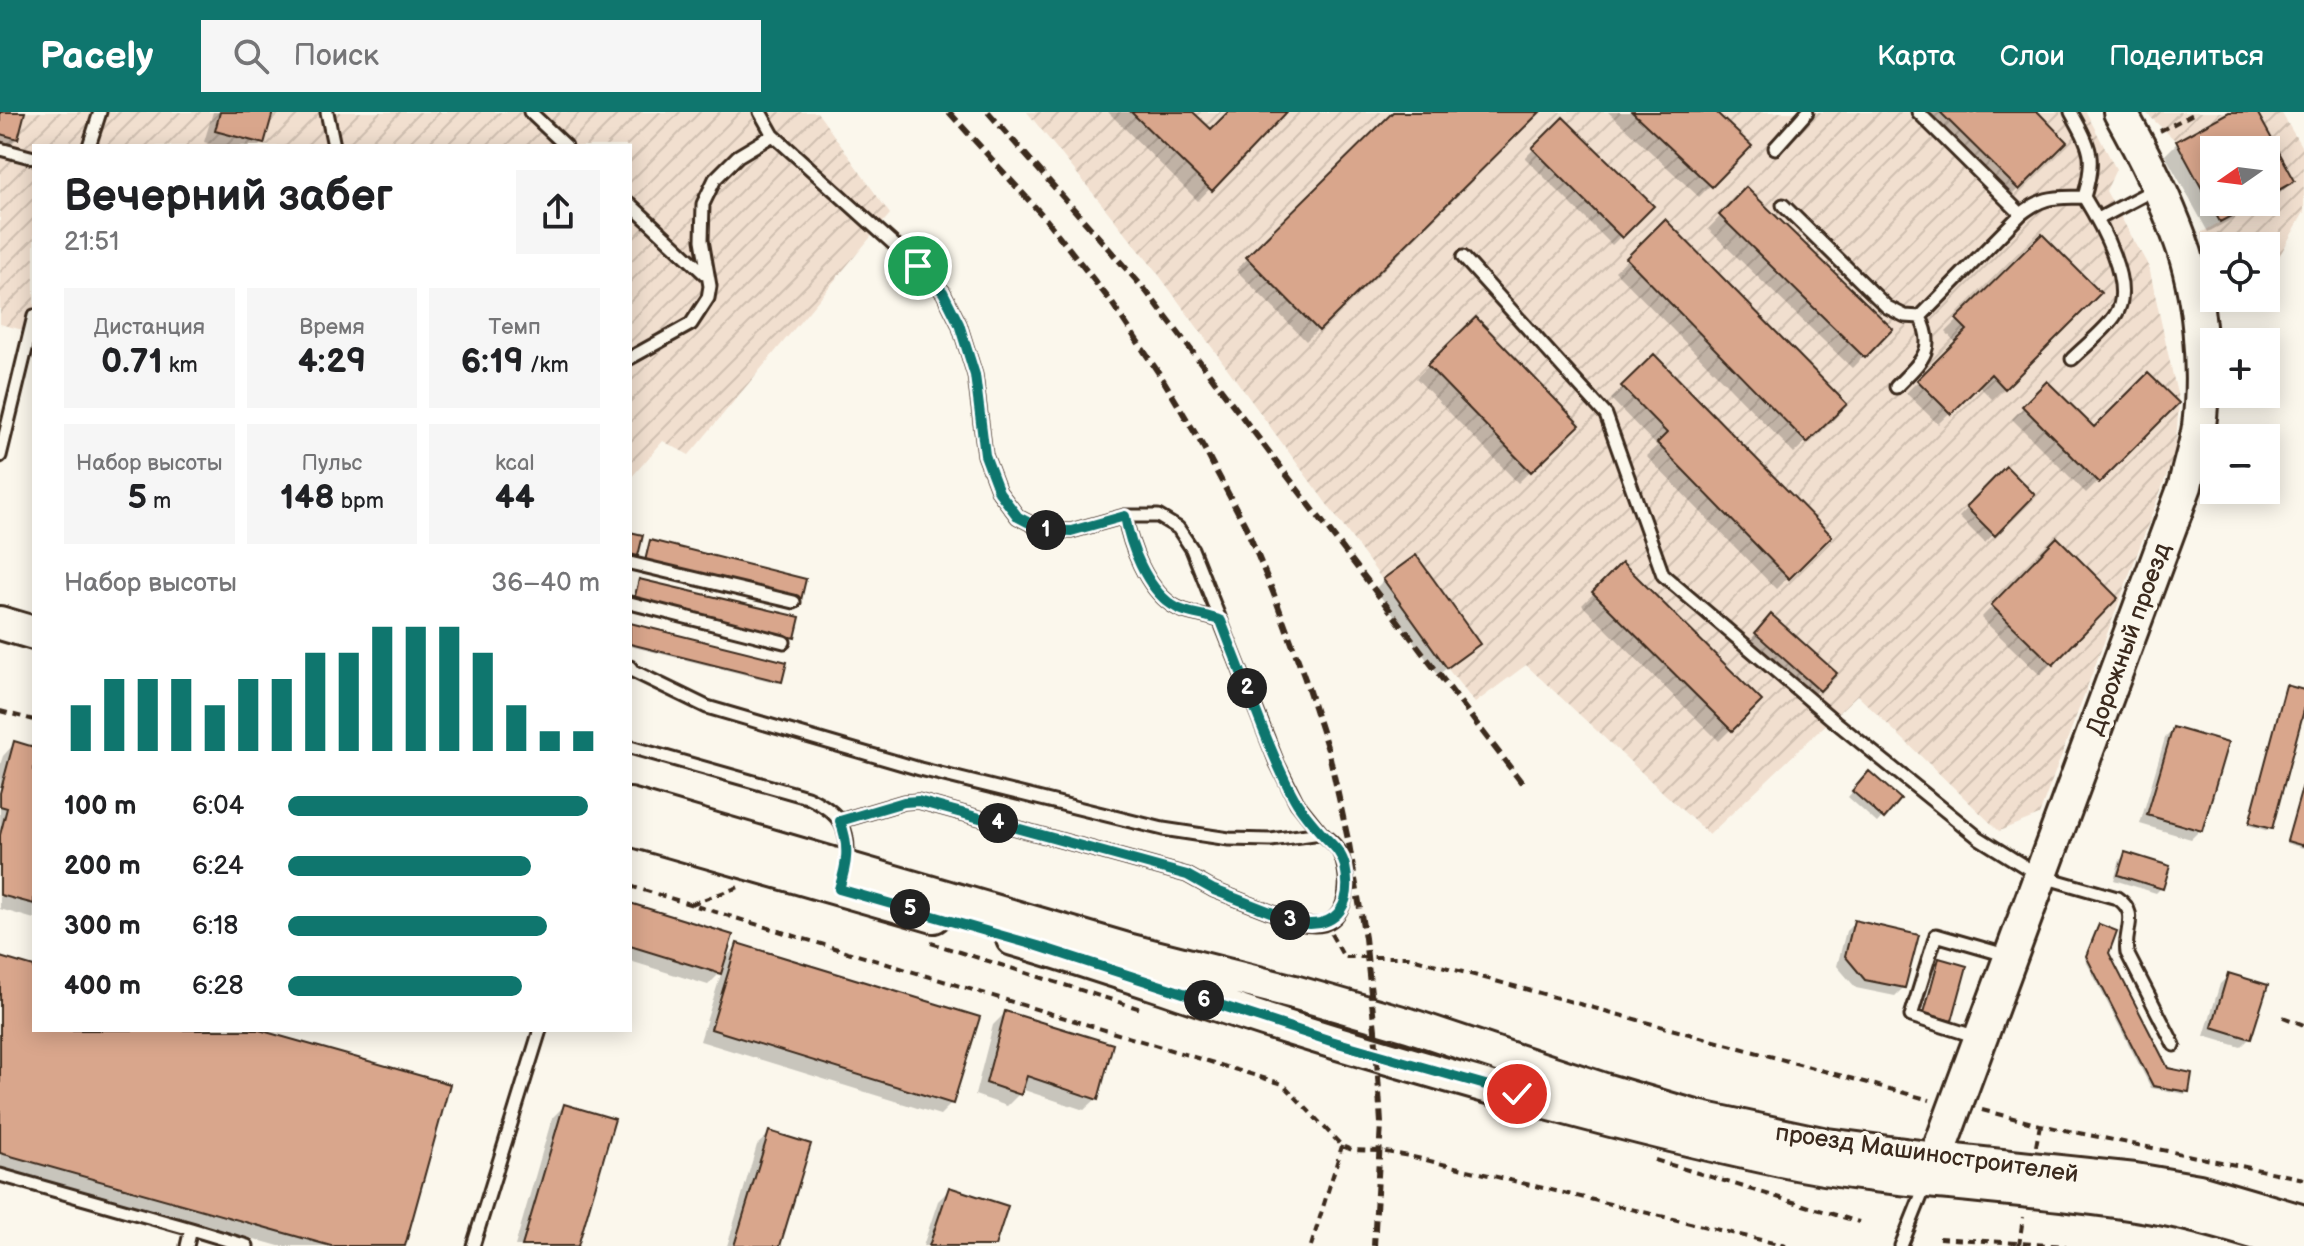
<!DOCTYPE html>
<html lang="ru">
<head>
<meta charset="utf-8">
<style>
	body { margin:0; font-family:"Balsamiq Sans",sans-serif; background:#f6f6f6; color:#202124; height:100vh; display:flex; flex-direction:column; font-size:30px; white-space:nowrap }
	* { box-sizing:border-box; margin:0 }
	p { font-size:26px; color:#757577 }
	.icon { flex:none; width:44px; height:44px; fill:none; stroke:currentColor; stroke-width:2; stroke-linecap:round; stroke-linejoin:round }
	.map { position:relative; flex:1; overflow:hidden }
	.sheet { position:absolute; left:32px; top:32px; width:600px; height:888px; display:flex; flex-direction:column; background:#fff; border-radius:0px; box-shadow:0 4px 20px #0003 }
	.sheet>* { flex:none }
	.needle { width:52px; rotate:256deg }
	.controls { position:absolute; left:2200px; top:24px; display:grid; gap:16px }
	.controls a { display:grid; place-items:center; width:80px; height:80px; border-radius:0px; background:#fff; box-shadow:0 4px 20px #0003; font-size:40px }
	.pin { position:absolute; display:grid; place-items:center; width:68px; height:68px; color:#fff; margin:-34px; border:4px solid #fff; border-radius:50%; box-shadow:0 2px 8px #0007 }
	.km { position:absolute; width:40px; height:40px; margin:-20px; border-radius:50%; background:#222; color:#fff; font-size:22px; line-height:40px; text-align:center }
	.round { display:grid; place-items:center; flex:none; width:84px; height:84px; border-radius:0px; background:#f6f6f6 }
	.head { display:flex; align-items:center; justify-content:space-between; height:136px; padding:0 32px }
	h1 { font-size:44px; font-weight:700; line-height:60px }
	.metrics { display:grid; grid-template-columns:repeat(3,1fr); gap:12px; height:136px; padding:8px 32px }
	.metrics div { display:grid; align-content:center; border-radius:0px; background:#f6f6f6; text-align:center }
	.metrics b { font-size:34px; font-weight:700 }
	.metrics small { font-size:22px; font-weight:400 }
	.metrics p { font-size:22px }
	.chart { height:224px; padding:16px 32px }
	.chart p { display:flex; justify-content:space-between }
	.chart svg { width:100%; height:144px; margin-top:8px; stroke:#0f766e; stroke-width:6 }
	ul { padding:0 32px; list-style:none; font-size:26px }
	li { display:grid; grid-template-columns:128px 96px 1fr; align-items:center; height:60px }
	li i { height:20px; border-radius:10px; background:#0f766e }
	header { display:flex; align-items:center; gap:48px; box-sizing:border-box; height:112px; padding:0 40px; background:#0f766e; color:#fff }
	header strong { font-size:38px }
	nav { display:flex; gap:44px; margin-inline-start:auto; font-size:28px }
	.search { width:560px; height:72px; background:#f6f6f6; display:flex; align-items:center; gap:20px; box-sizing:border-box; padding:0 28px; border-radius:0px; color:#757577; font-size:30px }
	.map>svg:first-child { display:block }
	.industrial { fill:url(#industrial-furrows); fill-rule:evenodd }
	.shadow { fill:#0003 }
	.building { fill:#d9a68c; stroke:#3b2a1e; stroke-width:2 }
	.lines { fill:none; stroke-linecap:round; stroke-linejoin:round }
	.lane-casing { stroke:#3b2a1e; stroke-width:17 }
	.secondary-casing { stroke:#3b2a1e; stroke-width:38 }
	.path { stroke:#3b2a1e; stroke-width:4; stroke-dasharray:8 6; stroke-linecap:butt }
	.lane { stroke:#fbf7ec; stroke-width:11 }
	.secondary { stroke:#fbf7ec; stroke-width:32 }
	.rail { stroke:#3b2a1e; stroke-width:6; stroke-dasharray:12 6; stroke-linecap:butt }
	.route-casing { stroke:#fff; stroke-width:16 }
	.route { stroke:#0f766e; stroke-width:10 }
	.labels { text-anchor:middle; stroke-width:8; stroke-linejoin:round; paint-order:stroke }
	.street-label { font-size:24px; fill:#3b2a1e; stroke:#fbf7ec }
</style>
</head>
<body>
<header>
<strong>Pacely</strong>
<div class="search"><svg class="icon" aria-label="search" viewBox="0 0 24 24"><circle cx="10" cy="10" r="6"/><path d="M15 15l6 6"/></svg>Поиск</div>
<nav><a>Карта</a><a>Слои</a><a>Поделиться</a></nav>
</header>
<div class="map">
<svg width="2304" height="1134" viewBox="0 0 2304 1134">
	<defs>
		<pattern id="industrial-furrows" width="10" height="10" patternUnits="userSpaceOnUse" patternTransform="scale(2)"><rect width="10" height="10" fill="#f1dfcf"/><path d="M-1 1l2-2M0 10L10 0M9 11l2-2" fill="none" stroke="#d0c0b1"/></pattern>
	</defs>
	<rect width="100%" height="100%" fill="#fbf7ec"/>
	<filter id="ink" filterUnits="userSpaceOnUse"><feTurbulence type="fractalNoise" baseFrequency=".0125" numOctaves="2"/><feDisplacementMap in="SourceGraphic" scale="16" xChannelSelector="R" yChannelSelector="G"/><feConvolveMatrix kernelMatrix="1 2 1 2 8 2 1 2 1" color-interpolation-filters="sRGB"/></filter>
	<g filter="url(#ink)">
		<!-- industrial -->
		<path class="industrial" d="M0 0H817L890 102 689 343 663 329 630 367V34H34V221L0 212Z
			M1027 0H2086L2116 57 2106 79 2149 155 2179 291 2175 341 2039 703 1999 719 1857 583 1709 723 1526 553 1475 591 1447 556 1156 159Z
			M2145 0H2281L2304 39V100L2280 143 2266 149V134H2214V156L2201 121 2220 110 2176 29ZM2214 38H2266V90H2214Z"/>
		<!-- shadow -->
		<path class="shadow" d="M0 0H23L17 26 5 38 0 37Z
			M213 0H271L262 31 259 34H217L204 30Z
			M1108 0H1190L1211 20 1230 0H1284L1198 89Z
			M1396 0H1538L1306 229 1236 158Z
			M1608 0H1713L1749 34 1699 85Z
			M1917 0H2035L2065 30 2006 89Z
			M2233 0H2255L2293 69 2281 80 2266 89V38H2214V90H2264L2208 120 2165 43 2177 31Z
			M1563 7 1651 94 1612 133 1525 46Z
			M1746 78 1890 217 1852 256 1708 117Z
			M1665 110 1844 292 1794 341 1615 159Z
			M2042 124 2098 181 1992 287 1978 273 1938 312 1906 281 1956 231 1946 220Z
			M1476 208 1577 313 1518 371 1416 266Z
			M1654 245 1829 424 1776 477 1646 344 1657 334 1611 287Z
			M2047 272 2094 318 2176 291 2086 381 2012 307Z
			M2006 357 2032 383 1985 431 1959 405Z
			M2057 428 2115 486 2040 563 1981 506Z
			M1622 453 1759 589 1719 629 1582 493Z
			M1384 468 1477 532 1438 563 1375 477Z
			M640 469 793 525 791 528 633 490Z
			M630 513 781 569 778 571 630 534Z
			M1763 513 1834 561 1810 586 1748 531Z
			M2287 575 2304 580V591L2268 719 2248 713Z
			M2174 617 2200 718 2191 727 2140 712 2165 626Z
			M14 632 34 637V807L0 797V653L3 644Z
			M1864 667 1898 687 1877 711 1848 685Z
			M2304 667V735L2303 736 2286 731Z
			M2126 742 2161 776 2156 781 2114 768 2120 748Z
			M630 794 724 847 738 833 952 991 940 1003 700 929 722 859 708 873 630 849Z
			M1855 810 1904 875 1895 884 1856 876 1837 854 1846 819Z
			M2098 817 2107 841 2166 958 2187 979 2185 982 2151 976 2085 847Z
			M0 847 34 857V918H251L403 1134H279L0 1056Z
			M1939 848 1950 908 1948 910 1923 903Z
			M2229 863 2250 926 2241 935 2204 924 2220 872Z
			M1005 901 1096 987 1084 998 1021 977 1019 982 1007 994 975 983 993 913Z
			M564 994 576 1134H515L552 1006Z
			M769 1022 778 1134H727L757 1033Z
			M950 1077 993 1134H923L938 1089Z"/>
		<!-- building -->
		<path class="building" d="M0 0H25L18 27 0 22Z
			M220 0H273L264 32 215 19Z
			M1131 0H1193L1211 17 1228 0H1287L1212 79Z
			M1393 0H1540L1319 219 1246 145Z
			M1632 0H1716L1752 34 1712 75Z
			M1940 0H2038L2067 30 2019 78Z
			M2229 0H2257L2295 69 2266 85V38H2214V90H2257L2220 110 2176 29Z
			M1563 5 1654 94 1622 126 1532 36Z
			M1746 75 1893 217 1865 246 1719 103Z
			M1665 107 1847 292 1807 331 1626 146Z
			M2042 122 2101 181 2005 277 1991 262 1951 302 1917 268 1967 218 1956 207Z
			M1476 205 1580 313 1531 360 1427 253Z
			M1654 242 1832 424 1789 467 1657 331 1667 321 1621 274Z
			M2148 261 2179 291 2099 371 2022 294 2047 269 2094 315Z
			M2006 354 2035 383 1995 424 1966 395Z
			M630 420 643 423 638 444 630 442Z
			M2057 425 2118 486 2053 553 1991 493Z
			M650 428 806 467 801 488 645 449Z
			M1416 443 1480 532 1447 556 1383 467Z
			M1622 450 1762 589 1732 619 1592 480Z
			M639 467 800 505 795 526 634 488Z
			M1771 502 1837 561 1820 579 1755 521Z
			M630 511 787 550 782 570 630 532Z
			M2286 573 2304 578V598L2272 717 2249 711Z
			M2173 615 2228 631 2202 719 2147 703Z
			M14 629 34 635V792L0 783V723L7 696 0 694V681Z
			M1869 659 1901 687 1884 707 1852 679Z
			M2304 669V734L2287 729Z
			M2125 740 2170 754 2163 777 2118 763Z
			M630 791 733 823 721 862 630 834Z
			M1854 808 1919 823 1905 876 1865 868 1845 844Z
			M2099 812 2117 819 2109 841 2168 956 2192 961 2189 980 2153 974 2086 844Z
			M737 831 980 905 953 992 711 917Z
			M0 845 34 855V918H259L450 972 405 1134H331L0 1041Z
			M1939 846 1967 854 1952 909 1924 901Z
			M2228 861 2268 873 2251 927 2212 915Z
			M1005 899 1113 932 1098 988 1027 964 1021 983 986 971Z
			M564 992 615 1007 578 1134H522Z
			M769 1019 811 1032 780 1134H734Z
			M949 1075 1008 1094 995 1134H929Z"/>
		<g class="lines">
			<defs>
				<path id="lane" d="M327 0 334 34
					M530 0 566 34
					M760 0 773 23 918 154 943 180 959 212 975 263 985 343 999 380 1018 405 1043 418 1071 419 1125 404H1158L1178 416 1192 437 1277 651 1297 691 1321 721
					M1918 0 2021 102
					M2071 0C2091 36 2096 45 2084 85 2100 111 2135 173 2116 202 2108 216 2084 235 2072 247
					M89 34 100 0
					M1775 36 1807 0
					M0 37 34 46
					M630 92 706 163
					M1783 93 1887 195 1905 204 1920 205 2021 102C2045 83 2055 86 2084 85
					M2098 107 2155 77
					M1463 145 1606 303 1663 463 1832 607 1979 726 2040 764 2117 786C2141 802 2123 818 2127 841L2174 933
					M630 246 691 212 708 186 710 174 702 128 703 92 715 67 738 44 773 23
					M1896 275C1919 251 1938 239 1920 205
					M0 344 34 204
					M1125 404C1130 434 1146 475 1172 493 1186 503 1206 502 1221 509
					M630 451 794 490
					M630 491 784 530
					M630 555 633 559 707 595 920 657 1163 717 1229 727 1271 728 1321 721C1328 727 1335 732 1339 739 1350 760 1351 803 1324 812 1316 814 1307 813 1299 811L1214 778 1187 763 918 689 904 690 840 709
					M630 635 807 685C841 701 851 716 846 755
					M1977 925 1911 904 1936 823 2009 844
					M0 1063 191 1117
					M187 1134 191 1117 247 1134
					M473 1134 540 918
					M1901 1134 1926 1072"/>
				<path id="secondary" d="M0 511 34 521
					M630 693 1131 839 1294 880 1409 913 1604 978 1696 1005 1827 1033 1936 1047 2135 1068 2199 1079 2304 1110
					M630 717 934 804
					M1013 827C1120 858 1224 897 1331 929 1478 973 1626 1015 1776 1047 1903 1074 2033 1073 2160 1096 2208 1105 2255 1121 2302 1134
					M1929 1065 2185 374C2189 354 2196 334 2199 314 2206 259 2200 180 2180 127 2164 83 2143 41 2120 0"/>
			</defs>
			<!-- lane casing -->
			<use href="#lane" class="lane-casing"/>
			<!-- secondary casing -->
			<use href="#secondary" class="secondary-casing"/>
			<!-- path -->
			<path class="path" d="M2160 19 2197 0
				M0 599 34 608
				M630 774 1283 972 1342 1034 1352 1038 1380 1039 1409 1044 1786 1134
				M691 792 739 775
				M1331 822 1344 845H1408L1930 988
				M931 831 1144 898
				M2283 905 2304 913
				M1982 998 2040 1013 2304 1067
				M2036 1034 2040 1013
				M1655 1048 1859 1110
				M1939 1126 2066 1134
				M1311 1134 1342 1034
				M2019 1134 2023 1105"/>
			<!-- lane -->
			<use href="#lane" class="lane"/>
			<!-- secondary -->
			<use href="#secondary" class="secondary"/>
			<!-- rail -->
			<path class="rail" d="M949 0 1044 105 1112 191 1162 266 1204 336 1246 415 1273 480 1305 567 1329 641 1349 732 1365 826 1375 918 1381 1011 1374 1134
				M988 0 1146 179 1525 675"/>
		</g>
	</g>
	<g class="lines" filter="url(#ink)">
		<defs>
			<path id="route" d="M918 154 943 180 959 212 975 263 985 343 999 380 1018 405 1043 418 1071 419 1125 404C1130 434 1146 475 1172 493 1186 503 1206 502 1221 509 1234 543 1248 578 1261 612 1272 639 1282 666 1297 691 1303 700 1312 711 1320 720 1330 731 1341 738 1345 754 1353 791 1339 817 1299 811L1214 778 1187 763 918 689 904 690 840 709C850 734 847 752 839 777L1038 834 1331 929 1517 982"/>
		</defs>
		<!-- route casing -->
		<use href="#route" class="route-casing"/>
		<!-- route -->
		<use href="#route" class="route"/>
	</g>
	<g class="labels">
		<!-- street labels -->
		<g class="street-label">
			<text transform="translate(2128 527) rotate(-70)" y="8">Дорожный проезд</text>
			<text transform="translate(1927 1041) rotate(8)" y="8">проезд Машиностроителей</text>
		</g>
	</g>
</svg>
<div class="controls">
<a><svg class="needle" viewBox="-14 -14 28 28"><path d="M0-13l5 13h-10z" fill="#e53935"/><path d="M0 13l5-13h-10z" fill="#757577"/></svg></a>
<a><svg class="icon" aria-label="locate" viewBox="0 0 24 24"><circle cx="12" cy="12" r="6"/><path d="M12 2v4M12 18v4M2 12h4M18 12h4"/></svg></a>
<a>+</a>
<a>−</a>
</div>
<div class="pin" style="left:918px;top:154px;background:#1e9e55"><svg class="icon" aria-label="arrive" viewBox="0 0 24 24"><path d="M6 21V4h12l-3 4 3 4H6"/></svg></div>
<div class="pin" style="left:1517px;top:982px;background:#d93025"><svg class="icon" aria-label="check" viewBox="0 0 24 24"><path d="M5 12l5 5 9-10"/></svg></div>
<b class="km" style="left:1046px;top:418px">1</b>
<b class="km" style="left:1247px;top:576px">2</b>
<b class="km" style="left:1290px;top:808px">3</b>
<b class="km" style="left:998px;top:711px">4</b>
<b class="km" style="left:910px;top:797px">5</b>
<b class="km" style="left:1204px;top:888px">6</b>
<section class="sheet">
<div class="head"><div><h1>Вечерний забег</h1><p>21:51</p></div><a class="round"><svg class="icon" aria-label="share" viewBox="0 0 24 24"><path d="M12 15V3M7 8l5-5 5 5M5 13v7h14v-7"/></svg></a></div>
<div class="metrics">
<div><p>Дистанция</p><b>0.71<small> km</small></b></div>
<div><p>Время</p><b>4:29</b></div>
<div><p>Темп</p><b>6:19<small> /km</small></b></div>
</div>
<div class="metrics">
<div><p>Набор высоты</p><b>5<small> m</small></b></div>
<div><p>Пульс</p><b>148<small> bpm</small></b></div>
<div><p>kcal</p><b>44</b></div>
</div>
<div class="chart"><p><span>Набор высоты</span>36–40 m</p>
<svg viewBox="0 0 160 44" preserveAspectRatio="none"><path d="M5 44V30M15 44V22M25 44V22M35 44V22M45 44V30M55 44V22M65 44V22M75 44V14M85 44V14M95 44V6M105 44V6M115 44V6M125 44V14M135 44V30M145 44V38M155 44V38"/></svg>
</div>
<ul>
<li><b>100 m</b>6:04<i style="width:96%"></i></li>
<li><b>200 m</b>6:24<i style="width:78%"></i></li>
<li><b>300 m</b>6:18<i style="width:83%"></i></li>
<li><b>400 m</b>6:28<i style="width:75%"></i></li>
</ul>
</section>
</div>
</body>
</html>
